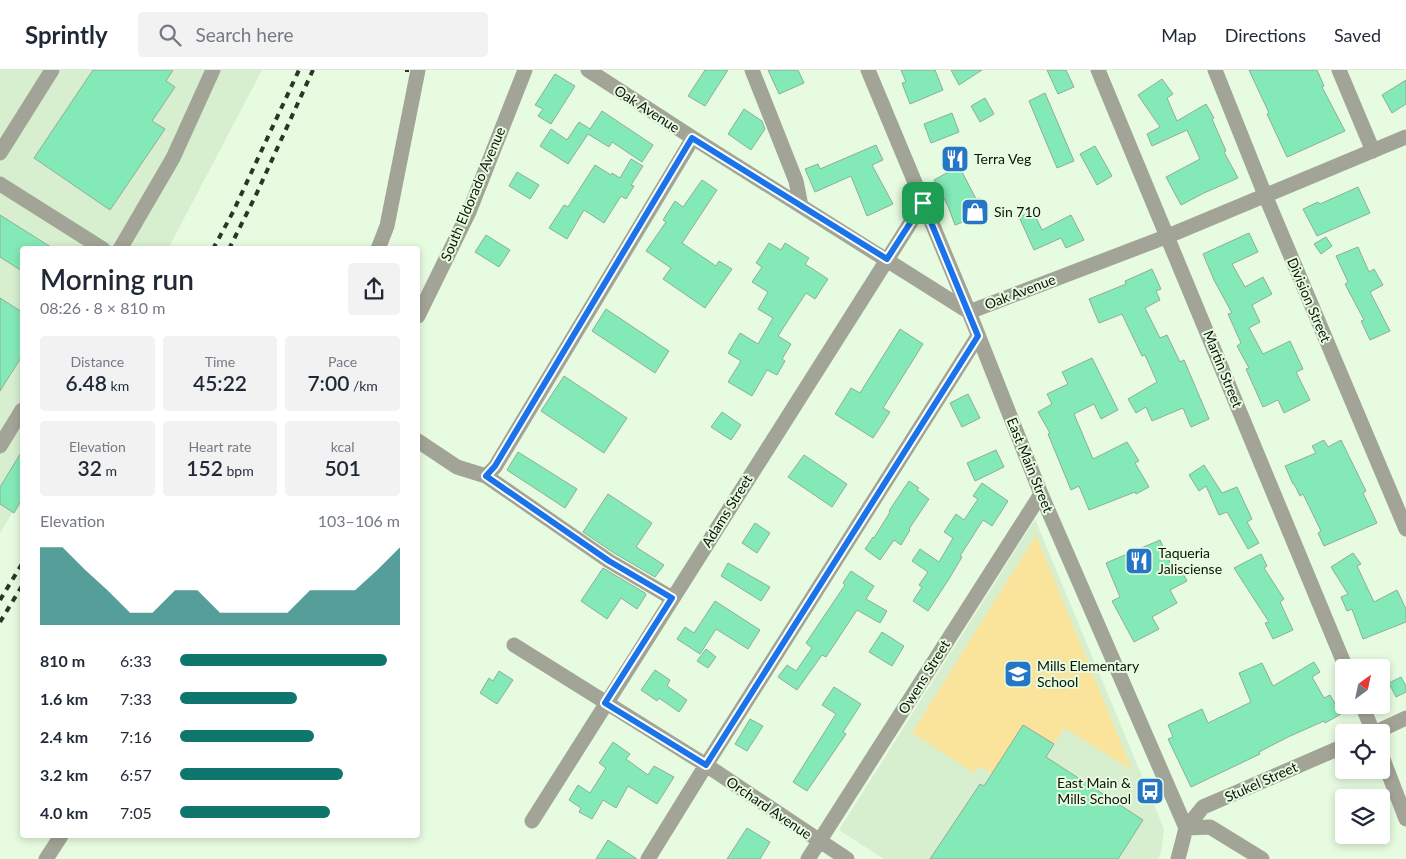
<!DOCTYPE html>
<html lang="en">
<head>
<meta charset="utf-8">
<style>
	body { margin:0; font-family:Lato,sans-serif; background:#f2f2f3; color:#1f2937; height:100vh; display:flex; flex-direction:column; font-size:19px; white-space:nowrap }
	* { box-sizing:border-box; margin:0 }
	p { font-size:16px; color:#747a83 }
	.icon { flex:none; width:28px; height:28px; fill:none; stroke:currentColor; stroke-width:2; stroke-linecap:round; stroke-linejoin:round }
	.map { position:relative; flex:1; overflow:hidden }
	.side { position:absolute; left:20px; top:176px; width:400px; height:592px; display:flex; flex-direction:column; background:#fff; border-radius:5px; box-shadow:0 2px 8px #0003 }
	.side>* { flex:none }
	.needle { width:32px; rotate:33deg }
	.buttons { position:absolute; left:1335px; top:589px; display:grid; gap:10px }
	.buttons a { display:grid; place-items:center; width:55px; height:55px; border-radius:5px; background:#fff; box-shadow:0 2px 8px #0003; font-size:25px }
	.pin { position:absolute; display:grid; place-items:center; width:42px; height:42px; color:#fff; margin:-21px; border-radius:10px; box-shadow:0 2px 8px #0006 }
	.round { display:grid; place-items:center; flex:none; width:52px; height:52px; border-radius:5px; background:#f2f2f3 }
	.head { display:flex; align-items:center; justify-content:space-between; height:85px; padding:0 20px }
	h1 { font-size:28px; font-weight:600; line-height:38px }
	.metrics { display:grid; grid-template-columns:repeat(3,1fr); gap:8px; height:85px; padding:5px 20px }
	.metrics div { display:grid; align-content:center; border-radius:5px; background:#f2f2f3; text-align:center }
	.metrics b { font-size:21px; font-weight:600 }
	.metrics small { font-size:14px; font-weight:400 }
	.metrics p { font-size:14px }
	.chart { height:140px; padding:10px 20px }
	.chart p { display:flex; justify-content:space-between }
	.chart svg { width:100%; height:90px; margin-top:5px; fill:#0f766e; opacity:.7 }
	ul { padding:0 20px; list-style:none; font-size:16px }
	li { display:grid; grid-template-columns:80px 60px 1fr; align-items:center; height:38px }
	li i { height:12px; border-radius:6px; background:#0f766e }
	header { display:flex; align-items:center; gap:30px; box-sizing:border-box; height:70px; padding:0 25px; background:#fff; border-bottom:1px solid #e0e1e3 }
	header strong { font-size:24px }
	nav { display:flex; gap:28px; margin-inline-start:auto; font-size:18px }
	.search { width:350px; height:45px; background:#f2f2f3; display:flex; align-items:center; gap:12px; box-sizing:border-box; padding:0 18px; border-radius:5px; color:#747a83; font-size:19px }
	.map>svg:first-child { display:block }
	.built { fill:#d7efce }
	.green { fill:#fae39b }
	.building { fill:#83e9b6; stroke:#8fad9c }
	.lines { fill:none; stroke-linecap:round; stroke-linejoin:round }
	.minor { stroke:#a2a497; stroke-width:15 }
	.rail { stroke:#2c3429; stroke-width:4; stroke-dasharray:6 6; stroke-linecap:butt }
	.route-casing { stroke:#fff; stroke-width:10 }
	.route { stroke:#1a73e8; stroke-width:6 }
	.labels { text-anchor:middle; stroke-width:4; stroke-linejoin:round; paint-order:stroke }
	.street-label { font-size:14px; fill:#0d130a; stroke:#e7fbe0 }
	.poi-label { font-size:14px; fill:#0d130a; stroke:#e7fbe0; text-anchor:start }
</style>
</head>
<body>
<header>
<strong>Sprintly</strong>
<div class="search"><svg class="icon" aria-label="search" viewBox="0 0 24 24"><circle cx="10" cy="10" r="6"/><path d="M15 15l6 6"/></svg>Search here</div>
<nav><a>Map</a><a>Directions</a><a>Saved</a></nav>
</header>
<div class="map">
<svg width="1406" height="789" viewBox="0 0 1406 789">
	<rect width="100%" height="100%" fill="#e7fbe0"/>
	<!-- built -->
	<path class="built" d="M0 0H262L168 179H22V427L0 463Z
		M1035 449 1164 759 1161 783 1158 789H884L839 760Z"/>
	<!-- green -->
	<path class="green" d="M1036 465 1132 700 1064 658 1054 674 1023 655 992 703 978 696 974 703 912 663Z"/>
	<!-- building -->
	<path class="building" d="M93 0H173L166 11 175 17 152 51 165 59 110 140 34 88Z
		M705 0H728L705 36 688 26Z
		M768 0H798L804 13 779 24Z
		M901 0H935L943 20 910 34 902 13 906 12Z
		M951 0H982L959 15Z
		M1047 0H1066L1074 17 1058 24Z
		M1249 0H1317L1324 16 1322 17 1345 61 1287 87 1267 44 1269 43Z
		M555 4 575 16 551 54 538 46 543 39 535 35Z
		M1162 9 1173 24 1167 28 1177 51 1206 34 1214 48 1212 49 1226 81 1224 82 1238 108 1204 123 1181 135 1166 107 1200 89 1187 60 1152 76 1147 64 1160 57 1138 25Z
		M1406 10V34L1392 43 1382 25Z
		M1045 23 1074 91 1057 98 1029 31Z
		M985 28 994 44 980 52 971 36Z
		M744 39 762 51 765 59 751 80 728 64Z
		M602 41 653 75 642 92 612 72 609 77 588 64 568 94 540 76 551 59 567 70 579 52 590 59Z
		M952 43 959 62 931 73 924 54Z
		M876 75 883 90 872 95 893 134 867 146 851 106 815 122 805 99 818 94 820 99Z
		M1095 76 1112 106 1097 115 1080 84Z
		M631 89 643 96 631 115 634 116 626 129 621 126 604 153 584 140 567 169 549 158 564 135 568 137 595 95 611 105 612 103 620 108Z
		M959 96 976 129 979 128 985 144 955 155 948 136 934 110Z
		M517 102 539 115 530 129 509 116Z
		M702 110 717 120 682 173 716 196 719 191 732 199 705 238 663 209 671 198 646 181 666 152 663 150 675 131 683 137Z
		M1358 117 1370 143 1317 166 1303 139 1318 132 1320 134Z
		M1033 141 1042 160 1071 145 1084 170 1066 178 1061 168 1034 180 1019 147Z
		M0 145 54 179H22V201L0 187Z
		M1249 163 1258 182 1232 194 1245 217 1263 207 1272 224 1252 235 1260 252 1249 258 1263 284 1290 271 1303 299 1296 302 1310 330 1284 343 1278 330 1263 337 1246 299 1249 298 1237 276 1241 273 1228 244 1232 243 1214 210 1203 184Z
		M486 165 510 180 499 197 475 182Z
		M1326 167 1332 176 1321 184 1314 174Z
		M769 173 781 180 785 173 809 188 805 194 828 209 815 229 806 223 778 266 791 274 782 289 785 291 777 305 767 300 752 326 728 312 741 291 728 283 740 263 758 274 773 248 758 239 768 222 752 212 762 197 756 193Z
		M1358 177 1369 202 1374 199 1383 215 1370 222 1390 261 1370 270 1361 251 1364 250 1345 214 1348 212 1336 186Z
		M1152 199 1161 219 1156 221 1160 230 1145 238 1160 268 1167 265 1180 292 1184 290 1209 349 1191 357 1183 338 1152 351 1146 337 1136 343 1128 329 1157 312 1145 285 1142 286 1122 244 1099 253 1089 229 1126 214 1125 211Z
		M0 228 22 242V286L0 321Z
		M606 239 669 281 655 303 592 261Z
		M900 259 923 274 883 338 890 342 873 368 835 344 851 318 860 323Z
		M1092 288 1118 340 1101 349 1094 334 1074 344 1093 389 1127 372 1139 391 1135 393 1149 417 1136 424 1135 422 1089 440 1079 416 1071 420 1048 364 1050 363 1038 342 1052 334 1047 324 1068 314 1062 302Z
		M564 306 627 348 604 383 541 341Z
		M968 324 980 348 962 357 950 333Z
		M722 342 741 355 731 370 711 357Z
		M1324 370 1328 377 1341 370 1366 421 1363 423 1377 453 1324 476 1318 463 1321 461 1303 424 1300 426 1294 414H1293L1285 396 1316 383 1312 376Z
		M996 380 1004 397 975 411 967 393Z
		M22 381V429L14 443 0 434V417Z
		M518 382 577 419 565 438 507 400Z
		M804 385 847 414 832 437 788 407Z
		M1204 395 1222 423 1237 417 1252 449 1247 452 1259 473 1248 479 1227 442 1219 445 1206 416 1199 421 1189 405Z
		M909 411 919 418 917 420 929 429 909 459 910 460 901 475 894 470 880 490 865 479 873 467 874 468 890 442 889 441Z
		M982 413 1008 431 992 456 983 450 960 486 962 487 949 509 928 541 913 531 922 517 919 515 928 502 912 491 920 479 939 492 953 468 944 462 956 444 964 450 978 429 973 426Z
		M608 424 652 453 636 477 664 495 655 507 614 483 583 462Z
		M755 453 770 463 757 483 742 473Z
		M1160 470 1173 499 1179 496 1187 511 1170 520 1177 533 1152 547 1159 559 1134 572 1112 531 1120 527 1106 493Z
		M1353 483 1361 494 1357 496 1374 532 1397 520 1406 539V552L1363 569 1352 539 1347 541 1341 527 1348 524 1331 497Z
		M1261 484 1267 496 1264 498 1284 529 1280 532 1293 560 1273 569 1265 553 1269 552 1234 498Z
		M728 493 770 517 761 531 721 506Z
		M603 498 645 523 646 525 637 539 621 528 607 549 581 531Z
		M851 501 874 516 866 529 887 541 880 553 857 540 826 587 822 585 797 620 778 607 787 595 796 601 812 578 806 573 845 515 843 513Z
		M715 531 760 560 748 579 716 559 700 584 677 569 685 557 694 563Z
		M882 562 904 576 892 596 869 582Z
		M706 579 716 587 708 598 697 591Z
		M1314 592 1320 602 1312 607 1324 628 1330 625 1341 644 1325 653 1324 651 1288 667 1259 682 1260 684 1191 717 1168 669 1173 667 1168 655 1202 639 1208 653 1251 632 1239 603 1262 593 1273 616Z
		M655 600 670 610 667 616 687 630 679 642 659 628 657 631 641 620Z
		M499 601 513 610 497 634 480 623 489 608 493 611Z
		M1401 607 1406 616V622L1396 627 1389 613Z
		M834 617 861 634 843 662 846 664 807 721 793 712 836 644 822 635Z
		M750 649 763 656 747 681 735 674Z
		M1023 655 1054 674 1046 687 1143 750 1118 789H930L980 714 984 716Z
		M613 672 630 684 626 689 648 705 654 696 674 707 657 734 628 716 616 738 603 730 592 749 579 742 581 738 569 730 578 715 590 723 606 698 599 693Z
		M747 758 770 772 760 789H727Z
		M608 770 637 789H596Z"/>
	<g class="lines">
		<!-- minor -->
		<path class="minor" d="M588 0 693 68 969 242
			M752 0 796 111 801 136
			M868 0 969 242 1041 424 1186 758 1178 789
			M1098 0 1346 598
			M1215 0 1265 125 1406 459
			M1339 0 1373 81
			M0 83 52 0
			M0 114 103 179
			M120 179 173 88 213 0
			M378 179 387 156 418 0
			M969 242 1168 166 1406 67
			M418 246 469 142 525 0
			M418 371 457 397 486 406 609 491 672 528
			M0 376 22 340
			M486 406 495 397 693 68
			M514 575 706 695 847 789
			M1362 635 1373 662
			M1376 662 1406 648
			M1381 684 1406 749
			M532 751 923 133
			M1186 758 1203 737 1344 676
			M1186 758 1210 757 1262 789
			M46 789 61 766
			M648 789 706 695 978 266
			M808 789 1041 424"/>
		<!-- rail -->
		<path class="rail" d="M407 2V0
			M213 179 233 142 299 0
			M229 179 255 127 313 0
			M0 530 22 494
			M0 552 22 516"/>
	</g>
	<g class="lines">
		<defs>
			<path id="route" d="M692 68 887 189 923 133 978 266 706 695 605 633 672 528 609 491 486 406 495 396Z"/>
		</defs>
		<!-- route casing -->
		<use href="#route" class="route-casing"/>
		<!-- route -->
		<use href="#route" class="route"/>
	</g>
	<!-- icons -->
	<defs>
		<symbol id="restaurant-square" viewBox="-11 -11 22 22"><rect x="-9" y="-9" width="18" height="18" rx="4" fill="#2577c6" stroke="#e7fbe0"/><path d="M-5-6h1v4h1v-4h1v4h1v-4h1v5L-1.5 .5V6h-2V.5L-5-1ZM5-6V6H3V1.5H1.5Q1.5-4 5-6Z" fill="#fff"/></symbol>
		<symbol id="shop-square" viewBox="-11 -11 22 22"><rect x="-9" y="-9" width="18" height="18" rx="4" fill="#2577c6" stroke="#e7fbe0"/><path d="M-5-2.5h2.3a2.7 3.5 0 0 1 5.4 0H5L5.5 6h-11ZM-1.5-2.5h3a1.5 2.3 0 0 0-3 0Z" fill="#fff"/></symbol>
		<symbol id="school-square" viewBox="-11 -11 22 22"><rect x="-9" y="-9" width="18" height="18" rx="4" fill="#2577c6" stroke="#e7fbe0"/><path d="M0-5L7-2L0 1L-7-2ZM-4 1L0 2.5L4 1V4Q0 6-4 4Z" fill="#fff"/></symbol>
		<symbol id="bus-square" viewBox="-11 -11 22 22"><rect x="-9" y="-9" width="18" height="18" rx="4" fill="#2577c6" stroke="#e7fbe0"/><path d="M-5-6H5V4H4V6H2V4H-2V6H-4V4H-5ZM-3.5-4V0h7V-4ZM-3.5 1.2v1.5H-2V1.2ZM2 1.2v1.5H3.5V1.2Z" fill="#fff"/></symbol>
	</defs>
	<g fill-rule="evenodd">
		<use href="#restaurant-square" x="939" y="73" width="32" height="32"/>
		<use href="#shop-square" x="959" y="126" width="32" height="32"/>
		<use href="#restaurant-square" x="1123" y="475" width="32" height="32"/>
		<use href="#school-square" x="1002" y="588" width="32" height="32"/>
		<use href="#bus-square" x="1134" y="705" width="32" height="32"/>
	</g>
	<g class="labels">
		<!-- street labels -->
		<g class="street-label">
			<text transform="translate(647 39) rotate(33)" y="5">Oak Avenue</text>
			<text transform="translate(473 124) rotate(-67)" y="5">South Eldorado Avenue</text>
			<text transform="translate(1020 222) rotate(-21)" y="5">Oak Avenue</text>
			<text transform="translate(1309 230) rotate(67)" y="5">Division Street</text>
			<text transform="translate(1223 299) rotate(68)" y="5">Martin Street</text>
			<text transform="translate(1030 395) rotate(68)" y="5">East Main Street</text>
			<text transform="translate(727 441) rotate(-58)" y="5">Adams Street</text>
			<text transform="translate(924 607) rotate(-58)" y="5">Owens Street</text>
			<text transform="translate(1261 712) rotate(-24)" y="5">Stukel Street</text>
			<text transform="translate(769 738) rotate(34)" y="5">Orchard Avenue</text>
		</g>
		<!-- poi labels -->
		<g class="poi-label">
			<text x="974" y="94">Terra Veg</text>
			<text x="994" y="147">Sin 710</text>
			<text x="1158" y="488">Taqueria<tspan x="1158" dy="16">Jalisciense</tspan></text>
			<text x="1037" y="601">Mills Elementary<tspan x="1037" dy="16">School</tspan></text>
			<text x="1131" y="718" text-anchor="end">East Main &amp;<tspan x="1131" dy="16">Mills School</tspan></text>
		</g>
	</g>
</svg>
<div class="buttons">
<a><svg class="needle" viewBox="-14 -14 28 28"><path d="M0-13l5 13h-10z" fill="#e53935"/><path d="M0 13l5-13h-10z" fill="#747a83"/></svg></a>
<a><svg class="icon" aria-label="locate" viewBox="0 0 24 24"><circle cx="12" cy="12" r="6"/><path d="M12 2v4M12 18v4M2 12h4M18 12h4"/></svg></a>
<a><svg class="icon" aria-label="layers" viewBox="0 0 24 24"><path d="M12 4l9 5-9 5-9-5zM3 14l9 5 9-5"/></svg></a>
</div>
<div class="pin" style="left:923px;top:133px;background:#1e9e55"><svg class="icon" aria-label="arrive" viewBox="0 0 24 24"><path d="M6 21V4h12l-3 4 3 4H6"/></svg></div>
<section class="side">
<div class="head"><div><h1>Morning run</h1><p>08:26 · 8 × 810 m</p></div><a class="round"><svg class="icon" aria-label="share" viewBox="0 0 24 24"><path d="M12 15V3M7 8l5-5 5 5M5 13v7h14v-7"/></svg></a></div>
<div class="metrics">
<div><p>Distance</p><b>6.48<small> km</small></b></div>
<div><p>Time</p><b>45:22</b></div>
<div><p>Pace</p><b>7:00<small> /km</small></b></div>
</div>
<div class="metrics">
<div><p>Elevation</p><b>32<small> m</small></b></div>
<div><p>Heart rate</p><b>152<small> bpm</small></b></div>
<div><p>kcal</p><b>501</b></div>
</div>
<div class="chart"><p><span>Elevation</span>103–106 m</p>
<svg viewBox="0 0 160 44" preserveAspectRatio="none"><path d="M0 44V6L10 6L20 17L30 27L40 38L50 38L60 27L70 27L80 38L90 38L100 38L110 38L120 27L130 27L140 27L150 17L160 6V44z"/></svg>
</div>
<ul>
<li><b>810 m</b>6:33<i style="width:94%"></i></li>
<li><b>1.6 km</b>7:33<i style="width:53%"></i></li>
<li><b>2.4 km</b>7:16<i style="width:61%"></i></li>
<li><b>3.2 km</b>6:57<i style="width:74%"></i></li>
<li><b>4.0 km</b>7:05<i style="width:68%"></i></li>
</ul>
</section>
</div>
</body>
</html>
